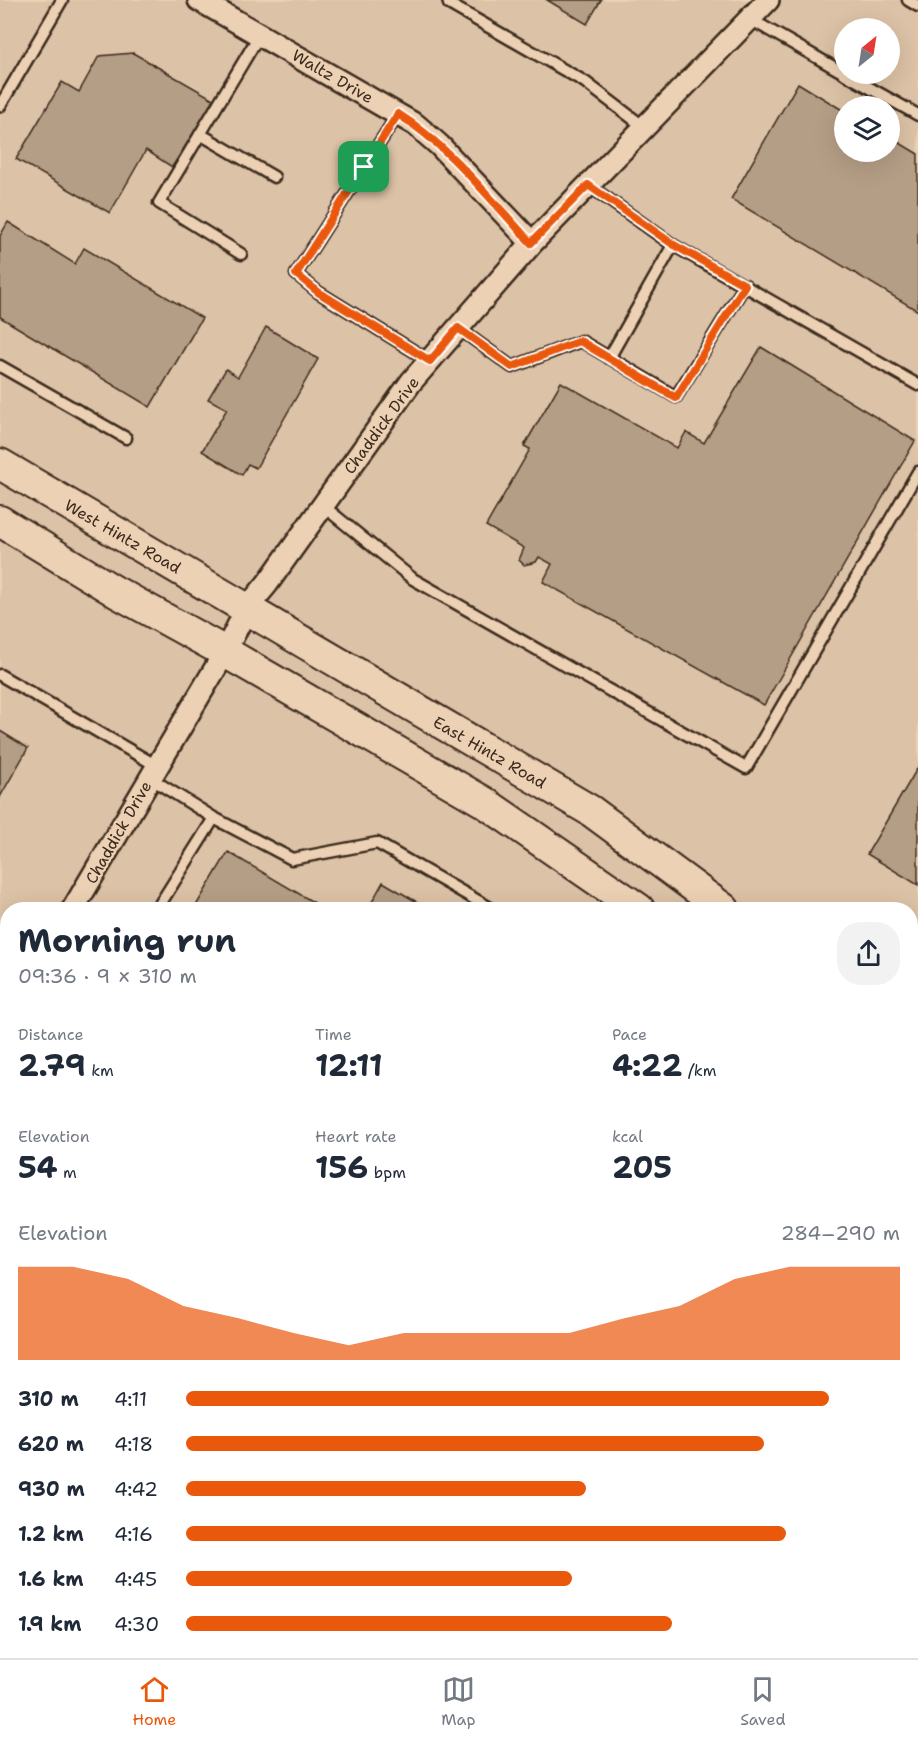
<!DOCTYPE html>
<html lang="en">
<head>
<meta charset="utf-8">
<style>
	body { margin:0; font-family:"Shantell Sans",sans-serif; background:#f2f2f3; color:#1f2937; height:100vh; display:flex; flex-direction:column; font-size:22px; white-space:nowrap }
	* { box-sizing:border-box; margin:0 }
	p { font-size:20px; color:#747a83 }
	.icon { flex:none; width:33px; height:33px; fill:none; stroke:currentColor; stroke-width:2; stroke-linecap:round; stroke-linejoin:round }
	.map { position:relative; flex:1; overflow:hidden }
	.details { position:absolute; left:0px; top:902px; width:918px; height:758px; display:flex; flex-direction:column; background:#fff; border-radius:24px 24px 0 0; box-shadow:0 6px 24px #0002 }
	.details>* { flex:none }
	.needle { width:39px; rotate:30deg }
	.controls { position:absolute; left:834px; top:18px; display:grid; gap:12px }
	.controls a { display:grid; place-items:center; width:66px; height:66px; border-radius:50%; background:#fff; box-shadow:0 6px 24px #0002; font-size:30px }
	.pin { position:absolute; display:grid; place-items:center; width:51px; height:51px; color:#fff; margin:-26px; border-radius:12px; box-shadow:0 3px 9px #0006 }
	.round { display:grid; place-items:center; flex:none; width:63px; height:63px; border-radius:24px; background:#f2f2f3 }
	.summary { display:flex; align-items:center; justify-content:space-between; height:102px; padding:0 18px }
	h1 { font-size:33px; font-weight:700; line-height:45px }
	.stats { display:grid; grid-template-columns:repeat(3,1fr); gap:9px; height:102px; padding:6px 18px }
	.stats div { display:grid; align-content:center }
	.stats b { font-size:30px; font-weight:700 }
	.stats small { font-size:16px; font-weight:400 }
	.stats p { font-size:16px }
	.chart { height:168px; padding:12px 18px }
	.chart p { display:flex; justify-content:space-between }
	.chart svg { width:100%; height:108px; margin-top:6px; fill:#ea580c; opacity:.7 }
	ul { padding:0 18px; list-style:none; font-size:20px }
	li { display:grid; grid-template-columns:96px 72px 1fr; align-items:center; height:45px }
	li i { height:15px; border-radius:8px; background:#ea580c }
	.tabs { display:flex; justify-content:space-around; align-items:center; height:84px; border-top:2px solid #e0e1e3; background:#fff; font-size:16px; color:#747a83 }
	.tabs a { display:grid; justify-items:center; gap:3px }
	.tabs .current { color:#ea580c }
	.map>svg:first-child { display:block }
	.built { fill:#dcc2a6; fill-rule:evenodd }
	.building { fill:#b59e86; stroke:#3b2a1e; stroke-width:1.5 }
	.lines { fill:none; stroke-linecap:round; stroke-linejoin:round }
	.service-casing { stroke:#3b2a1e; stroke-width:15 }
	.minor-casing { stroke:#3b2a1e; stroke-width:26 }
	.secondary-casing { stroke:#3b2a1e; stroke-width:34 }
	.service { stroke:#edd1b4; stroke-width:10 }
	.minor { stroke:#edd1b4; stroke-width:21 }
	.secondary { stroke:#edd1b4; stroke-width:30 }
	.route-casing { stroke:#fff; stroke-width:12 }
	.route { stroke:#ea580c; stroke-width:8 }
	.labels { text-anchor:middle; stroke-width:4.5; stroke-linejoin:round; paint-order:stroke }
	.street-label { font-size:16px; fill:#3b2a1e; stroke:#edd1b4 }
</style>
</head>
<body>
<div class="map">
<svg width="918" height="1658" viewBox="0 0 918 1658">
	<rect width="100%" height="100%" fill="#edd1b4"/>
	<filter id="ink" filterUnits="userSpaceOnUse"><feTurbulence type="fractalNoise" baseFrequency=".0167" numOctaves="2"/><feDisplacementMap in="SourceGraphic" scale="12" xChannelSelector="R" yChannelSelector="G"/><feConvolveMatrix kernelMatrix="1 2 1 2 8 2 1 2 1" color-interpolation-filters="sRGB"/></filter>
	<g filter="url(#ink)">
		<!-- built -->
		<path class="built" d="M0 0H918V1658H370L359 1652H910V909H8V1652H254L250 1658H0ZM844 28H890V74H844ZM844 106H890V152H844Z"/>
		<!-- building -->
		<path class="building" d="M547 0H601L587 24Z
			M133 53 215 100 172 167 146 150 110 213 16 159 62 82 79 92 99 56Z
			M798 83 844 111V152H890V137L918 154V311L731 199Z
			M8 222 75 264 84 248 202 318 150 407 0 317V236Z
			M266 327 318 359 256 468 248 464 242 475 202 451 227 409 208 399 226 369 238 377Z
			M761 347 915 441 764 705 543 582 552 564 539 557 536 562 524 565 519 560 524 548 486 526 530 449 524 446 561 382 677 448 686 432 704 443Z
			M0 731 28 748 0 797Z
			M918 767V885L867 854Z
			M228 852 325 909H194Z
			M383 882 429 909H368Z
			M8 1229V1264L0 1260V1241Z
			M918 1363V1568L910 1581V1375Z
			M0 1374 8 1378V1652H113L109 1658H0Z
			M910 1601 918 1605V1658H889L878 1652H910Z
			M574 1652H602L599 1658H585Z
			M747 1652H869L866 1658H744Z"/>
		<g class="lines">
			<defs>
				<path id="service" d="M448 0 449 4 585 82 644 127
					M908 0 918 6
					M750 19 844 73
					M845 74 918 115
					M0 106 62 0
					M398 114 296 274 318 292 430 361
					M200 134 274 177
					M588 185 673 245 918 385
					M241 254 159 203 260 34
					M458 328 512 367 581 341 676 397 745 285
					M609 358 673 245
					M0 366 126 438
					M322 505 413 579 746 768 918 472
					M0 675 157 766
					M150 778 214 818 157 909
					M214 818 292 859 377 843 492 909
					M0 937 8 941
					M910 1188 918 1185
					M499 1652 510 1658
					M158 1658 162 1652
					M646 1658 649 1652"/>
				<path id="minor" d="M199 0 416 125 439 145 532 243
					M73 909 225 652 247 608 267 584 411 382 532 243 768 0
					M0 1033 8 1020"/>
				<path id="secondary" d="M0 464 591 811 724 909
					M0 521 116 592 225 652 484 802 639 909
					M910 1045 918 1050
					M910 1099 918 1103"/>
			</defs>
			<!-- service casing -->
			<use href="#service" class="service-casing"/>
			<!-- minor casing -->
			<use href="#minor" class="minor-casing"/>
			<!-- secondary casing -->
			<use href="#secondary" class="secondary-casing"/>
			<!-- service -->
			<use href="#service" class="service"/>
			<!-- minor -->
			<use href="#minor" class="minor"/>
			<!-- secondary -->
			<use href="#secondary" class="secondary"/>
		</g>
	</g>
	<g class="lines" filter="url(#ink)">
		<defs>
			<path id="route" d="M398 114C448 145 491 200 531 243L588 185 674 245 745 285 676 398 580 341 512 367 458 328 430 361 318 292 296 274Z"/>
		</defs>
		<!-- route casing -->
		<use href="#route" class="route-casing"/>
		<!-- route -->
		<use href="#route" class="route"/>
	</g>
	<g class="labels">
		<!-- street labels -->
		<g class="street-label">
			<text transform="translate(333 76) rotate(30)" y="6">Waltz Drive</text>
			<text transform="translate(381 425) rotate(-54)" y="6">Chaddick Drive</text>
			<text transform="translate(123 536) rotate(30)" y="6">West Hintz Road</text>
			<text transform="translate(490 752) rotate(30)" y="6">East Hintz Road</text>
			<text transform="translate(118 832) rotate(-60)" y="6">Chaddick Drive</text>
		</g>
	</g>
</svg>
<div class="controls">
<a><svg class="needle" viewBox="-14 -14 28 28"><path d="M0-13l5 13h-10z" fill="#e53935"/><path d="M0 13l5-13h-10z" fill="#747a83"/></svg></a>
<a><svg class="icon" aria-label="layers" viewBox="0 0 24 24"><path d="M12 4l9 5-9 5-9-5zM3 14l9 5 9-5"/></svg></a>
</div>
<div class="pin" style="left:364px;top:167px;background:#1e9e55"><svg class="icon" aria-label="arrive" viewBox="0 0 24 24"><path d="M6 21V4h12l-3 4 3 4H6"/></svg></div>
<section class="details">
<div class="summary"><div><h1>Morning run</h1><p>09:36 · 9 × 310 m</p></div><a class="round"><svg class="icon" aria-label="share" viewBox="0 0 24 24"><path d="M12 15V3M7 8l5-5 5 5M5 13v7h14v-7"/></svg></a></div>
<div class="stats">
<div><p>Distance</p><b>2.79<small> km</small></b></div>
<div><p>Time</p><b>12:11</b></div>
<div><p>Pace</p><b>4:22<small> /km</small></b></div>
</div>
<div class="stats">
<div><p>Elevation</p><b>54<small> m</small></b></div>
<div><p>Heart rate</p><b>156<small> bpm</small></b></div>
<div><p>kcal</p><b>205</b></div>
</div>
<div class="chart"><p><span>Elevation</span>284–290 m</p>
<svg viewBox="0 0 160 44" preserveAspectRatio="none"><path d="M0 44V6L10 6L20 11L30 22L40 27L50 33L60 38L70 33L80 33L90 33L100 33L110 27L120 22L130 11L140 6L150 6L160 6V44z"/></svg>
</div>
<ul>
<li><b>310 m</b>4:11<i style="width:90%"></i></li>
<li><b>620 m</b>4:18<i style="width:81%"></i></li>
<li><b>930 m</b>4:42<i style="width:56%"></i></li>
<li><b>1.2 km</b>4:16<i style="width:84%"></i></li>
<li><b>1.6 km</b>4:45<i style="width:54%"></i></li>
<li><b>1.9 km</b>4:30<i style="width:68%"></i></li>
</ul>
</section>
</div>
<nav class="tabs">
<a class="current"><svg class="icon" aria-label="home" viewBox="0 0 24 24"><path d="M3 11l9-7 9 7M6 9v11h12V9"/></svg>Home</a>
<a><svg class="icon" aria-label="map" viewBox="0 0 24 24"><path d="M3 6l6-2 6 2 6-2v14l-6 2-6-2-6 2zM9 4v14M15 6v14"/></svg>Map</a>
<a><svg class="icon" aria-label="saved" viewBox="0 0 24 24"><path d="M7 4h10v16l-5-4-5 4z"/></svg>Saved</a>
</nav>
</body>
</html>
